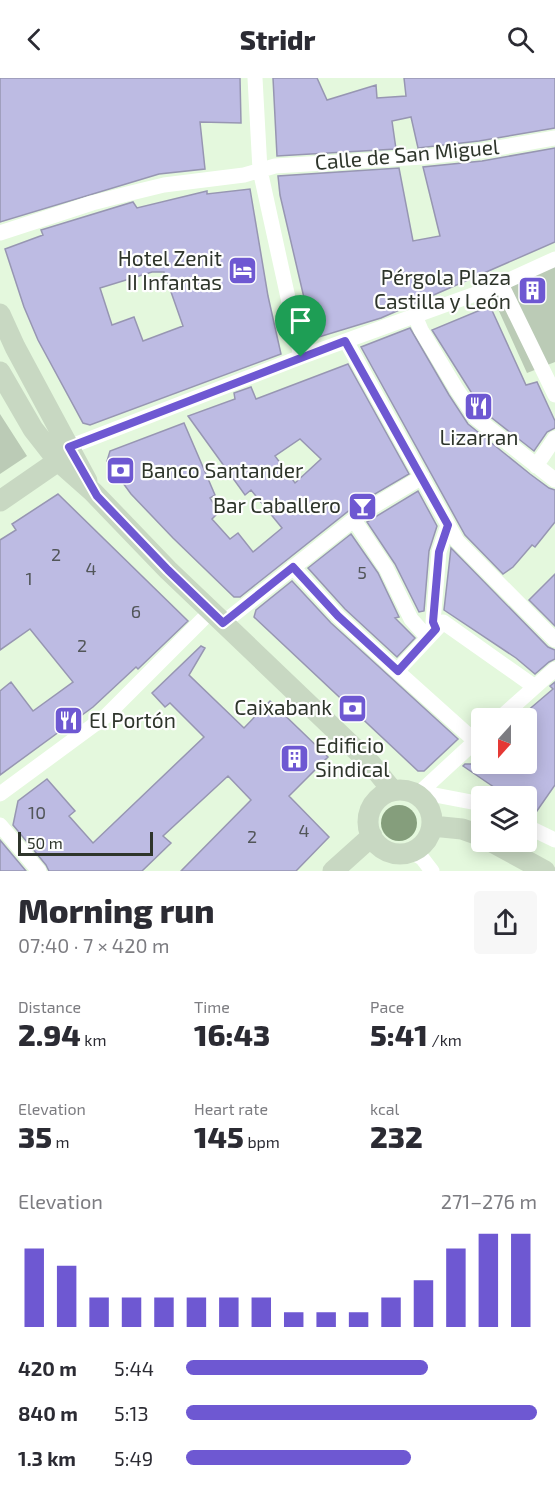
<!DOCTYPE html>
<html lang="en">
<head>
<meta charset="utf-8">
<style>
	body { margin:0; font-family:"Exo 2",sans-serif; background:#f7f7f7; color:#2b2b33; height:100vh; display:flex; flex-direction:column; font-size:22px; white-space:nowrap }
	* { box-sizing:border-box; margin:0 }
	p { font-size:20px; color:#7c7c81 }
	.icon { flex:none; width:33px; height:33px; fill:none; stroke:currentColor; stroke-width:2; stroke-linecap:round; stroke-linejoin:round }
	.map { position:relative; height:793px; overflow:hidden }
	.sheet { display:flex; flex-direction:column; background:#fff; flex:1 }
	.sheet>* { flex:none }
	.needle { width:39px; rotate:201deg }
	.fabs { position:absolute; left:471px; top:630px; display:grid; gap:12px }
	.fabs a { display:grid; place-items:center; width:66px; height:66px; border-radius:6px; background:#fff; box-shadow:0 3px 15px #0003; font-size:30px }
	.scale { position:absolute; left:18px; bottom:15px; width:135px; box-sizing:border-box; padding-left:6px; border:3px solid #2e352b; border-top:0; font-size:16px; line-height:21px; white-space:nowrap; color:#2e352b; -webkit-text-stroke:4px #fefefe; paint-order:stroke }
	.pin { position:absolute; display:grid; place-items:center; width:51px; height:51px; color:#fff; margin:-62px -26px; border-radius:50% 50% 50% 0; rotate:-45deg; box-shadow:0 0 6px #0007 }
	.pin .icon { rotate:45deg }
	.round { display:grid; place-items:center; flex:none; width:63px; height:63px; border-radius:6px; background:#f7f7f7 }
	.head { display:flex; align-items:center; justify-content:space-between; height:102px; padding:0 18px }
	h1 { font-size:33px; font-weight:800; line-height:45px }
	.figures { display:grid; grid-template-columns:repeat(3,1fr); gap:9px; height:102px; padding:6px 18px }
	.figures div { display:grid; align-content:center }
	.figures b { font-size:30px; font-weight:800 }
	.figures small { font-size:16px; font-weight:400 }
	.figures p { font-size:16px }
	.chart { height:168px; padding:12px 18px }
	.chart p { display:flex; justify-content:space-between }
	.chart svg { width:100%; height:108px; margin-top:6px; stroke:#6e58d2; stroke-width:6 }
	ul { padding:0 18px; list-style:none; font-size:20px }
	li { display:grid; grid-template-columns:96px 72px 1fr; align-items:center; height:45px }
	li i { height:15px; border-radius:8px; background:#6e58d2 }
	header { display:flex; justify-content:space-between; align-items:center; height:78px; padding:0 18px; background:#fff; font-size:27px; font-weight:800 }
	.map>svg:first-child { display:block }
	.green { fill:#bbcbb6 }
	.water { fill:#859e7c }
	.building { fill:#bdbbe3; stroke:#9796b2; stroke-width:1.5; fill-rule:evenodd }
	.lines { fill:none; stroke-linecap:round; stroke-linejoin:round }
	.street { stroke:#fff; stroke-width:15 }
	.secondary { stroke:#c8d8c2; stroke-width:21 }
	.route-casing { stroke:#fff; stroke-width:12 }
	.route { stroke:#6e58d2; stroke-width:8 }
	.labels { text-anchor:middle; stroke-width:4.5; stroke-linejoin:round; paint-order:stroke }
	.number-label { font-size:18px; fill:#525659 }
	.street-label { font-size:21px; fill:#2e352b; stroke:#fefefe }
	.poi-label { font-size:21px; fill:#2e352b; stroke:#fefefe; text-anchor:end }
</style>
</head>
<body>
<header><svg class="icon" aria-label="back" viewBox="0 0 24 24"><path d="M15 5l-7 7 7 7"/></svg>Stridr<svg class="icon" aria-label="search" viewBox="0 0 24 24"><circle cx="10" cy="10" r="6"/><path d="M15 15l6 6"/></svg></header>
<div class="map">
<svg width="555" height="793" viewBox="0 0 555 793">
	<rect width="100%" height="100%" fill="#e4f8dd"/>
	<!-- green -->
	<path class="green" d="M555 181V284L527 295 489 211Z
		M0 336 27 378 0 396Z"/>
	<!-- water -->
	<path class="water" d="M381 745a18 18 0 1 1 36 0a18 18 0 1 1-36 0Z"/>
	<!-- building -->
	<path class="building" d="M0 0H240L241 45 200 44 205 91 159 96 0 144Z
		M273 0H317L327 22 376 7 377 20 406 18 404 0H555V50L479 63 418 70 411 39 392 43 396 71 277 78Z
		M555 70V164L381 240 319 259 312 254 280 117 278 98 399 90 413 163 440 158 423 89 482 83Z
		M250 111 268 218 281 276 90 347 83 345 38 262 24 229 5 171 43 157 41 152 133 124 137 130 207 113V116ZM152 194H164L183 248 143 263 134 239 112 247 100 210Z
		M490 228 526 307 537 304 555 343V350L547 354 534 373 483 333 432 252Z
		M410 250 449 317 468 346 530 396 549 410 555 412V444L535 469 532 467 513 489 503 496 465 457 361 269Z
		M348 286 409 396 356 427 240 519H234L173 460 131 416 107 383 110 373 184 345 215 417 210 420 219 434 212 441 230 461 238 455 253 474 282 450 251 412 245 417 188 338 235 321 234 315 251 309 256 321ZM300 361 321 381 295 405 275 378Z
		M418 413 437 448 429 473 424 533 419 534 395 486 367 444Z
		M58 416 188 543 138 591 136 589 93 629 0 697V613L11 604 33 633 73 604 30 551 0 572V462L16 452 12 446Z
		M351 456 378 495 399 539 395 540 415 560 397 579 345 531 308 490Z
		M451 470 548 569 555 572V581L549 584 535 596 516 580 444 532Z
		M555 496V548L529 522Z
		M292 503 331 545 458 661 424 693H418L254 539 256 532Z
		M201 568 205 570 189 597 244 650 270 623 328 679 289 718 329 759 296 793H181L251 722 228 698 163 758 171 765 142 793H49L46 787 13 747 18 723 47 701 75 733 69 738 93 765 204 659 170 625 165 629 152 615Z
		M555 604V707L532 740 526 738V718H507L463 688 465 686H526V634L553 611 550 608Z
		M0 762 26 793H0Z"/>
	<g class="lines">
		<!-- street -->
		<path class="street" d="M255 0 260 92 301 279
			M0 155 92 125 131 115 164 107 244 97 275 88 423 79 480 73 555 60
			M501 206 555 317
			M415 238 421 252 457 312 476 340 555 402
			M346 263 457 463 555 562
			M69 369 301 279 489 211 555 181
			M536 388 555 360
			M354 442 386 490 411 541 428 560
			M293 489 338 538 397 593
			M223 545 362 435 422 399
			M436 551 433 544 439 474 448 447
			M500 640 555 591
			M475 663 397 593 443 544 535 609
			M0 716 106 638 211 533
			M417 717 482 657
			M419 718 435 717 482 726
			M0 747 39 793
			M526 748 555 762
			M412 774 422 780 432 793"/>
		<!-- secondary -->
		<path class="secondary" d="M0 236 15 269 87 403
			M0 294 33 351 58 383 93 414 168 492 371 686 392 712
			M0 423 58 383
			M368 744a32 32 0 1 1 64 0a32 32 0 1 1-64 0Z
			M432 748 462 751 482 758
			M492 764 545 793
			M333 793 372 758"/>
	</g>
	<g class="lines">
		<defs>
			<path id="route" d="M345 263 448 447 439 474 433 544 436 551 398 593 338 538 293 489 223 545 168 492 97 418 69 369Z"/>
		</defs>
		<!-- route casing -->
		<use href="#route" class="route-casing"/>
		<!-- route -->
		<use href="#route" class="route"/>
	</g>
	<!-- icons -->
	<defs>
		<symbol id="hotel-square" viewBox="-11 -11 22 22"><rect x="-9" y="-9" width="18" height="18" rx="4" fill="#6e58d2" stroke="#fefefe"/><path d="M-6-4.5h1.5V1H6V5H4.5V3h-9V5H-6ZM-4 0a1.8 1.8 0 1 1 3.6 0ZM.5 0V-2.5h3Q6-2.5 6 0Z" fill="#fff"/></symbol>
		<symbol id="building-square" viewBox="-11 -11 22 22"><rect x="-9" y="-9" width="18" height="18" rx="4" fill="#6e58d2" stroke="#fefefe"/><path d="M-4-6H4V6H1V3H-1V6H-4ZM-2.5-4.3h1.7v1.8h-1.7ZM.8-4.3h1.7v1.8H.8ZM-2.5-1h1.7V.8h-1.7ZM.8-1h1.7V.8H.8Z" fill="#fff"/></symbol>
		<symbol id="restaurant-square" viewBox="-11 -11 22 22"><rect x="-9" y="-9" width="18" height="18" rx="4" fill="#6e58d2" stroke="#fefefe"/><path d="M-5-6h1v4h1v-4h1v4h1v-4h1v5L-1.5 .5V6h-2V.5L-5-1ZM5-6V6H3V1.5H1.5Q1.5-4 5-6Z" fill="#fff"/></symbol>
		<symbol id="bank-square" viewBox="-11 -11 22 22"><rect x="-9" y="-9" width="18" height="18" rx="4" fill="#6e58d2" stroke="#fefefe"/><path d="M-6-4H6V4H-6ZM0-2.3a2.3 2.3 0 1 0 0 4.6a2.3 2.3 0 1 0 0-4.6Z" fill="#fff"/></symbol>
		<symbol id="bar-square" viewBox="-11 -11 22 22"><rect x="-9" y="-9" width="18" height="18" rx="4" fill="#6e58d2" stroke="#fefefe"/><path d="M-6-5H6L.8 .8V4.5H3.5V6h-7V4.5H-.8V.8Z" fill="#fff"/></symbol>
	</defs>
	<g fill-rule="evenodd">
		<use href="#hotel-square" x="226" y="176" width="33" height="33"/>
		<use href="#building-square" x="516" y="196" width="33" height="33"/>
		<use href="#restaurant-square" x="462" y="312" width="33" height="33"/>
		<use href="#bank-square" x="104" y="376" width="33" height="33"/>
		<use href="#bar-square" x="346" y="412" width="33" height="33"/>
		<use href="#bank-square" x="336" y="614" width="33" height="33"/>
		<use href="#restaurant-square" x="52" y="626" width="33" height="33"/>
		<use href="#building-square" x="278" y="664" width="33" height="33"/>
	</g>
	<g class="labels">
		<!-- number labels -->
		<g class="number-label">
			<text x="56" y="483">2</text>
			<text x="91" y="497">4</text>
			<text x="362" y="501">5</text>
			<text x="29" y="507">1</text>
			<text x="136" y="540">6</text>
			<text x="82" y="574">2</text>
			<text x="37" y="741">10</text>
			<text x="304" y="759">4</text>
			<text x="252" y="765">2</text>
		</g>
		<!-- street labels -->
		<g class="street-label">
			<text transform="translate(407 77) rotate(-5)" y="7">Calle de San Miguel</text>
		</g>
		<!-- poi labels -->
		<g class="poi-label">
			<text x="222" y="188">Hotel Zenit<tspan x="222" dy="24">II Infantas</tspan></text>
			<text x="511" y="207">Pérgola Plaza<tspan x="511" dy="24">Castilla y León</tspan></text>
			<text x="479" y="367" text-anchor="middle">Lizarran</text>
			<text x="141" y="400" text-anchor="start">Banco Santander</text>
			<text x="341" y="435">Bar Caballero</text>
			<text x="332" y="637">Caixabank</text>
			<text x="89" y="650" text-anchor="start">El Portón</text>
			<text x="315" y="675" text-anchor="start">Edificio<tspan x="315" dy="24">Sindical</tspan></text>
		</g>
	</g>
</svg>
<div class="fabs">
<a><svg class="needle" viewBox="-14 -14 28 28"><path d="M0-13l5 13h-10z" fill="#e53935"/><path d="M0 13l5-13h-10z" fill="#7c7c81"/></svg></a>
<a><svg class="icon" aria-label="layers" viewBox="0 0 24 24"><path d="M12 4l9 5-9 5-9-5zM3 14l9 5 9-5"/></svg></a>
</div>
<div class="scale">50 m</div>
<div class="pin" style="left:301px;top:279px;background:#1e9e55"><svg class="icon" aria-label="arrive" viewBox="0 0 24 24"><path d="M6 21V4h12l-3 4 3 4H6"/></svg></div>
</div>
<section class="sheet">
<div class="head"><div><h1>Morning run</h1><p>07:40 · 7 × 420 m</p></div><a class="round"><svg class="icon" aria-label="share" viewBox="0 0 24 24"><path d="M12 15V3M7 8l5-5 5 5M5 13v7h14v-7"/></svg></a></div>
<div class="figures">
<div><p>Distance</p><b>2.94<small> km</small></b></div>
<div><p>Time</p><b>16:43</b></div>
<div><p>Pace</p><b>5:41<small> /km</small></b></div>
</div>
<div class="figures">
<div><p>Elevation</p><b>35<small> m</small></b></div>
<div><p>Heart rate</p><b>145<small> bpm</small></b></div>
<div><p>kcal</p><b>232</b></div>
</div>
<div class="chart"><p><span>Elevation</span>271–276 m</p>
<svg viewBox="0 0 160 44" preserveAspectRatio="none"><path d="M5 44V12M15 44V19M25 44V32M35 44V32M45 44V32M55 44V32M65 44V32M75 44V32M85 44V38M95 44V38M105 44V38M115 44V32M125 44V25M135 44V12M145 44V6M155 44V6"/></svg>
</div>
<ul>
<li><b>420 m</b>5:44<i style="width:69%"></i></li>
<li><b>840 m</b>5:13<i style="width:100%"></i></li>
<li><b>1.3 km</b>5:49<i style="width:64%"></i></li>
</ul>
</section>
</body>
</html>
